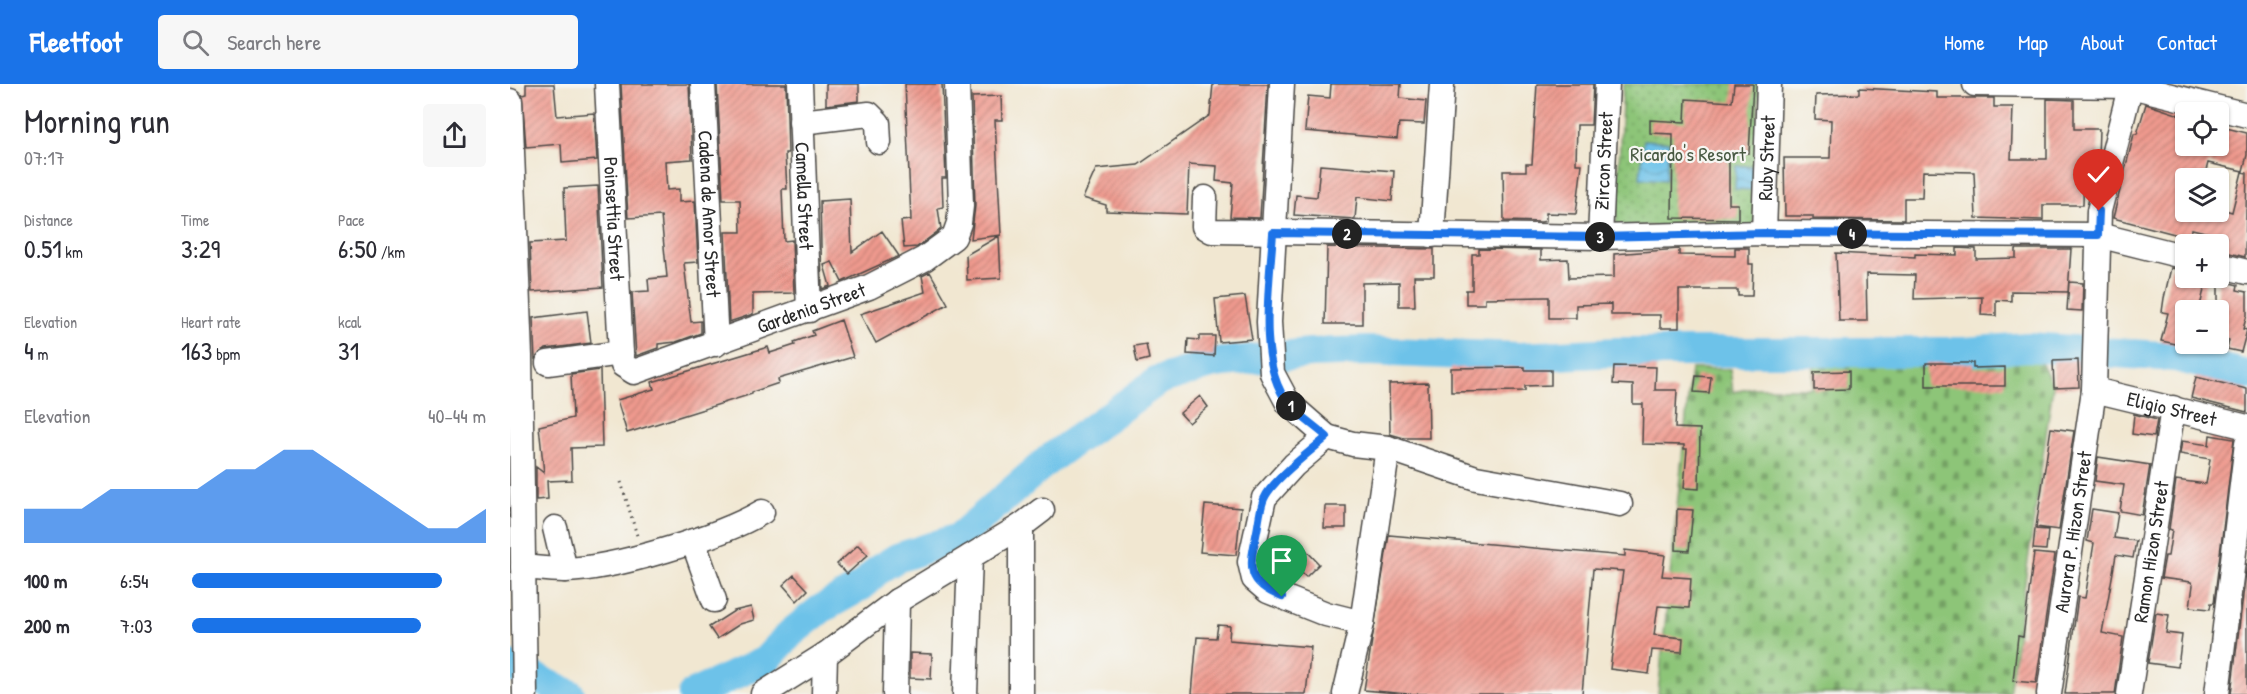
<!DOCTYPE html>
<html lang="en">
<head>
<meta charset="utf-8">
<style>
	body { margin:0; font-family:"Patrick Hand",sans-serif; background:#f7f7f7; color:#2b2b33; height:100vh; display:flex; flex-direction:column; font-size:22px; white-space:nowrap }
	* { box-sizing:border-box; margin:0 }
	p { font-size:20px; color:#7c7c81 }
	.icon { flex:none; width:33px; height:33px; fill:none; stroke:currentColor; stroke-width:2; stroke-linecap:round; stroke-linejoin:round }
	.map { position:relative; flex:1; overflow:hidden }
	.side { display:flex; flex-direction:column; background:#fff; width:510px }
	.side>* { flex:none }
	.fabs { position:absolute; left:1665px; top:18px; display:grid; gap:12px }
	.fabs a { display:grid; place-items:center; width:54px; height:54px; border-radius:6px; background:#fff; box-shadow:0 2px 4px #0004; font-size:30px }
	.pin { position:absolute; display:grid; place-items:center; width:51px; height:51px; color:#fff; margin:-62px -26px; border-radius:50% 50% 50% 0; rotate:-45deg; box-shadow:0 0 6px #0007 }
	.pin .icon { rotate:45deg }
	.km { position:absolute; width:30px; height:30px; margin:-15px; border-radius:50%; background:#222; color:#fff; font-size:16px; line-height:30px; text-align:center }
	.round { display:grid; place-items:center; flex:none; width:63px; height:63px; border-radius:6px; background:#f7f7f7 }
	.summary { display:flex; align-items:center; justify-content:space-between; height:102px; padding:0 24px }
	h1 { font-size:33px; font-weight:600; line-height:45px }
	.figures { display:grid; grid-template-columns:repeat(3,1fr); gap:9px; height:102px; padding:6px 24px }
	.figures div { display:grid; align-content:center }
	.figures b { font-size:26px; font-weight:600 }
	.figures small { font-size:16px; font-weight:400 }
	.figures p { font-size:16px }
	.chart { height:168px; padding:12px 24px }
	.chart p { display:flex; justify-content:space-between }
	.chart svg { width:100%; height:108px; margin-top:6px; fill:#1a73e8; opacity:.7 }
	ul { padding:0 24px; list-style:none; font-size:20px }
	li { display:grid; grid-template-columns:96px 72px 1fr; align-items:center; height:45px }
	li i { height:15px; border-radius:8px; background:#1a73e8 }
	header { display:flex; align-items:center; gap:36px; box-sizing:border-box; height:84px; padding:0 30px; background:#1a73e8; color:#fff }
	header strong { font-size:28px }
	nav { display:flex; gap:33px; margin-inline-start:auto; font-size:21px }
	.search { width:420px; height:54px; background:#f7f7f7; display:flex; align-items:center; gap:15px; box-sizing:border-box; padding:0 21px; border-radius:6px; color:#7c7c81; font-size:22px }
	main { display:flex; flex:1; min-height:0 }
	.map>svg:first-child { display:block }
	.green { fill:url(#green-dots); stroke:#5c7852; stroke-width:1.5 }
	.cemetery { fill:url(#cemetery-stones); stroke:#5c7852; stroke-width:1.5 }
	.water { fill:url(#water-waves); stroke:#4c768a; stroke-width:1.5 }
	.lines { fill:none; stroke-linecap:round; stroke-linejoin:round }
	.river { stroke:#6dc2e9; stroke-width:30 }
	.building { fill:url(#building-hatch) }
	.minor-casing { stroke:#494744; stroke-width:27 }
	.path { stroke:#494744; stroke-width:3; stroke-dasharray:1.5 4.5; stroke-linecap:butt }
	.minor { stroke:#fff; stroke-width:24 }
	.route-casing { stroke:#fff; stroke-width:12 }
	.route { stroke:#1a73e8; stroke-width:8 }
	.labels { text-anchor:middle; stroke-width:4.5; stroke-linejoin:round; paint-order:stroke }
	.park-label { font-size:20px; fill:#485942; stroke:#f6f6f2 }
	.street-label { font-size:20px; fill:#2b2b2b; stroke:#f6f6f2 }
</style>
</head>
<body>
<header>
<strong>Fleetfoot</strong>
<div class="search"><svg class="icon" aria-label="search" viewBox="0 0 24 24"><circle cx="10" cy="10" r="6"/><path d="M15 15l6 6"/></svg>Search here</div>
<nav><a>Home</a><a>Map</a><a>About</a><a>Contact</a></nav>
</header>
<main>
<section class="side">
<div class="summary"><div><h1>Morning run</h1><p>07:17</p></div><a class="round"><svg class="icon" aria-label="share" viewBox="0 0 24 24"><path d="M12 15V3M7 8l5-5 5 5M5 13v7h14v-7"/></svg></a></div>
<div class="figures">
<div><p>Distance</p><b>0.51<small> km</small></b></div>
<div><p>Time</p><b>3:29</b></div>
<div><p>Pace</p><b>6:50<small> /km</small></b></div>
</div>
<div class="figures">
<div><p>Elevation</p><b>4<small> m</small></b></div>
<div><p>Heart rate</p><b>163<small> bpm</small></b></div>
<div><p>kcal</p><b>31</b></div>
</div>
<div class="chart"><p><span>Elevation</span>40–44 m</p>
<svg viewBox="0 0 160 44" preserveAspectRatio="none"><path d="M0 44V30L10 30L20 30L30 22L40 22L50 22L60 22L70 14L80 14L90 6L100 6L110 14L120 22L130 30L140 38L150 38L160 30V44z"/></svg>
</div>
<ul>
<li><b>100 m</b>6:54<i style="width:85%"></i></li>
<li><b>200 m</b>7:03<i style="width:78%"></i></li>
</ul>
</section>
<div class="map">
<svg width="1737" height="610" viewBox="0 0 1737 610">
	<defs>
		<pattern id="green-dots" width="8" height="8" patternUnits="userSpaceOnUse" patternTransform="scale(1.5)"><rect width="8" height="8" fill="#8dc578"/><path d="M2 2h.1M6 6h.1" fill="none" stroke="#73a063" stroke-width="1.8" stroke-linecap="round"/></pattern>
		<pattern id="cemetery-stones" width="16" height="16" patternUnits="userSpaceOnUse" patternTransform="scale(1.5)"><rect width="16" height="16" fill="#8dc578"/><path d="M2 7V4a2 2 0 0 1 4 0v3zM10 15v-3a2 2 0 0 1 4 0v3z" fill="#73a063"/></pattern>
		<pattern id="water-waves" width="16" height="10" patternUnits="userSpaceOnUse" patternTransform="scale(1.5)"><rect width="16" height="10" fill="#6dc2e9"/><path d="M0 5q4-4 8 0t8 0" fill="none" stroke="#5a9ebd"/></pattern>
		<pattern id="building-hatch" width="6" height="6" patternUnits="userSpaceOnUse" patternTransform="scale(1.5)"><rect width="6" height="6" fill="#ef9a8e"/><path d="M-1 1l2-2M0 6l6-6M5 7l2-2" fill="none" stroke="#c27e74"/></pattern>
	</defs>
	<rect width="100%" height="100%" fill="#f6f6f2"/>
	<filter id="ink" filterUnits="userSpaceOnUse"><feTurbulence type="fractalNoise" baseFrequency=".0167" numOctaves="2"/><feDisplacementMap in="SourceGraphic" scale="12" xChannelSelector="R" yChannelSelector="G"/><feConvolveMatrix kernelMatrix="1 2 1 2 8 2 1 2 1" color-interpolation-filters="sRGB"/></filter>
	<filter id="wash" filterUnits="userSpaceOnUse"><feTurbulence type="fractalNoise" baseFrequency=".008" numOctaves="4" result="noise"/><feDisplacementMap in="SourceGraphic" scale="24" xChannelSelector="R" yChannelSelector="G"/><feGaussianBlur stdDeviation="1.35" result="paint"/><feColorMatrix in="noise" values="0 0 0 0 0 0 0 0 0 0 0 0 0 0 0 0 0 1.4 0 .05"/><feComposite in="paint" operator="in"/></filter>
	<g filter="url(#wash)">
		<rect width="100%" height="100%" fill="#f1e7d1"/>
		<!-- green -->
		<path class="green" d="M1113 0H1249L1244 145 1106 141Z"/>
		<!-- cemetery -->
		<path class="cemetery" d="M1526 268 1543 302 1499 610H1148L1181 285H1220L1223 308 1243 304H1302L1304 282Z"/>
		<!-- water -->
		<path class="water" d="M1134 56 1159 58 1156 96 1130 94Z
			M1226 82H1244L1243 106 1225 105Z"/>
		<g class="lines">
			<!-- river -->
			<path class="river" d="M0 582 60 610
				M183 610 255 577 281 549 311 525 352 502 369 485 387 474 448 454 538 376 649 296 705 279 800 269 856 267 1010 273 1108 268H1454L1518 263 1665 273 1737 291"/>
		</g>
		<g id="blocks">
			<!-- building -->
			<path class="building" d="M16 0H44L47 32 84 29 87 76 52 79 51 60 16 63 12 11 16 10Z
				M111 0H179L182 75 155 77 157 106 169 105V118L185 117 188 178 174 179 181 238 191 237V249L166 258 148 260V264L126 272 122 208 139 207 138 195 157 193 151 132 118 134Z
				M207 0H276L278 69H275L277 105H272L274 157 282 156 284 209 243 210V230L219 238 215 148H231L230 116H213Z
				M316 0H349V17L316 21Z
				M395 0H432L436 94H432L433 123 428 124 431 145 407 163 394 164 391 137 401 136Z
				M703 0H758L750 134 720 133 723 99 706 97 707 82 679 80 677 130 596 127V121L573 114 586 85 628 81 700 31Z
				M821 0H891L890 14 916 17 914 40 889 39 887 55 795 47 798 12 820 14Z
				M1027 0H1083L1081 41H1067L1066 80H1072L1066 130 1036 129V137L1031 138 994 137 993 87H1016V80H1022Z
				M1224 0H1243L1239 69H1219V120H1228V135L1162 134 1163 50 1140 49V36L1175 38 1176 15 1222 18Z
				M1349 4 1427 8V14H1484V23H1503L1501 75H1537V15L1564 16V45H1589L1588 74H1574L1573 121H1533V136L1466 134 1464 88 1413 87 1412 114H1394V136L1303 135V132H1275L1274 74H1320L1321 36 1305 35 1306 11 1349 10Z
				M491 12 492 36H485L491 151 461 155 465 122 462 13Z
				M1636 20 1676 33V62H1708V42L1737 49V71L1733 87 1698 79 1694 94 1676 90V128H1708V124L1722 128 1732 88 1737 89 1735 173 1712 167 1716 153 1682 145 1680 154 1603 134 1624 50H1627Z
				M810 81 884 87 882 117 847 113 845 135 784 131 786 111 807 113Z
				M88 102 93 203 22 208 20 159 56 157 54 104Z
				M340 115 342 168 372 147 389 172 332 198 322 178 314 181 320 202 312 205 310 117Z
				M489 152 491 194 457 196 456 171Z
				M817 163 924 165V192H904L905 222H889V198L852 199V240H815Z
				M1225 164H1239V180H1243L1242 212H1228V206H1169V244H1150V231H1101V220L1066 221V234H1039V213H1036L975 214V220H956V206H962V170H969V165L1031 166V176L1058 175 1059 194 1104 193V170L1169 165V171L1225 172Z
				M1447 164 1466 165V175L1506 174V165H1561L1558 208 1501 207V217L1486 216V232L1471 231 1472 213 1404 215 1405 191 1356 190 1357 237H1329L1326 169 1405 173V170L1447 171Z
				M1661 184 1676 187V194H1697L1689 226H1676V262L1651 257 1658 229 1652 228 1654 214Z
				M420 188 438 220 366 259 350 230 415 208 412 192Z
				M1708 196 1728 201 1727 206 1737 208V231L1733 245 1737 246 1731 268 1717 265 1719 256 1708 253Z
				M1559 198 1573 199 1572 227 1557 226Z
				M735 212 742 255 709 258 705 215Z
				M77 227 81 259 36 265 25 275 23 234Z
				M331 236 343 273 268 295 269 299 242 308V310L117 349 107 316 144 305 142 298 258 263 260 269 285 261 284 258 304 251 302 247Z
				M689 252H705L704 272 677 270 678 255 689 256Z
				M636 260 639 275 627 278 624 262Z
				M1568 276 1569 303 1544 304 1543 277Z
				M1416 279H1463V284L1495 283V302H1416Z
				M1104 282 1146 283 1145 306H1167L1165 344 1190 345 1189 405 1174 404 1177 365H1174V361L1132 360 1133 320H1123V301L1103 300Z
				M1015 283V286H1041V301L1015 302V307L941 308V284Z
				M90 286 92 363 61 364 62 396 37 397 38 415 26 416V383L34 389 29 342 63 334 61 290Z
				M1339 287V305L1304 306V288Z
				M1186 292 1201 293 1199 309 1184 308Z
				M1686 293 1737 305V328L1681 314Z
				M918 299 919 354H894L880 350 879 300Z
				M690 312 698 323 679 339 670 329Z
				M1624 330 1647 336 1644 353 1622 350Z
				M1541 344 1564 347 1549 446 1526 443Z
				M1700 351 1724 355 1704 519H1701L1700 525 1680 523 1683 501 1681 498 1651 494 1655 472H1658L1662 446 1659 445 1666 396 1696 400 1700 375 1670 370 1672 357 1699 361Z
				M1588 373 1640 381 1632 431 1610 427 1614 401 1585 397Z
				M695 421 731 424 726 471 690 468Z
				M815 422H836V444H814Z
				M1167 425 1183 426 1179 467 1166 466Z
				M1582 425 1608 429 1604 454 1626 457 1623 474 1606 471 1592 549 1613 553 1605 610H1555L1568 513 1575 514 1584 459 1577 457Z
				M1525 445 1538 446 1536 466 1523 465Z
				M879 451 1115 472V466L1155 471 1152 492 1181 494 1179 524 1148 522 1144 551 1173 554 1172 568 1142 566 1139 590 1100 585 1113 487 1083 485 1072 610H898L854 606Z
				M348 461 358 471 337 490 327 480Z
				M794 464 809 480 796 493 780 478Z
				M1524 469 1545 471 1526 599 1503 597 1508 552 1513 553Z
				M1737 479V610H1721Z
				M284 491 298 506 287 517 273 501Z
				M241 523 244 536 230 540 207 555 199 543 224 527Z
				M1646 529 1659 531 1656 549 1672 551 1668 583 1638 579Z
				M708 541 720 542 719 556 801 563 796 610H682L687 553 706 554Z
				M400 569 422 570 421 595 400 594Z"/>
		</g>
	</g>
	<g filter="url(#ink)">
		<use href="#blocks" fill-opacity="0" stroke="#494744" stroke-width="1.5"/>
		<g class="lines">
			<defs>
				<g id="minor">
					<path id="s1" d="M97 0 111 269 113 281 124 288 359 203 414 175 444 153 449 139 451 122 447 0"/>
					<path id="s2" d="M193 0 206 260"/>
					<path id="s3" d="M290 0 299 226"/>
					<path d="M772 0 759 238 762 289 778 319 817 353 784 381 754 414 740 478 744 495 758 507 816 530 852 539 835 610"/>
					<path d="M1465 0 1621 2 1737 31"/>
					<path d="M0 17 10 272 15 610"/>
					<path d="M291 38 359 30 368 39 369 58"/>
					<path d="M695 114 694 142 702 147 1090 153 1254 149 1588 151 1676 173"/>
					<path id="s4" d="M1254 149 1259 0"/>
					<path d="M922 151 932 0"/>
					<path id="s5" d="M1090 153 1097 0"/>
					<path d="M1708 181 1737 188"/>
					<path d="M38 279 111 269"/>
					<path id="s6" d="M1584 306 1737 343"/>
					<path d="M817 353 843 360 878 364 966 394 1110 420"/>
					<path d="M511 442V610"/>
					<path d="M45 444 55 486"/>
					<path d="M183 457 204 516"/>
					<path d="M13 483C26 484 40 486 54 486 103 485 210 453 252 428"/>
					<path d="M852 539 878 364"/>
					<path d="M253 610 315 571 387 517 511 442 532 426"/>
					<path d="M314 610 315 571"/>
					<path d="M385 610 387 517"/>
					<path d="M455 610 460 473"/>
					<path id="s7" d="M1539 610 1584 306 1589 127 1621 0"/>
					<path id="s8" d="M1619 610 1663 324"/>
					<path d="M1707 610 1737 359"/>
				</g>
			</defs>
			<!-- minor casing -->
			<use href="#minor" class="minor-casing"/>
			<!-- path -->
			<path class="path" d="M111 398 128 455"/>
			<!-- minor -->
			<use href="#minor" class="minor"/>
		</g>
	</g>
	<g class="lines" filter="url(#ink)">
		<defs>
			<path id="route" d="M772 513C734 498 740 482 747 447 749 437 750 424 754 415 762 396 801 367 817 353 805 342 789 332 779 320 746 281 760 197 763 149L1090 153 1254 149 1588 151 1589 127"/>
		</defs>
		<!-- route casing -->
		<use href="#route" class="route-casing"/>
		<!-- route -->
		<use href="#route" class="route"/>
	</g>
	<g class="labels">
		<!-- park labels -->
		<g class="park-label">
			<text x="1178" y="77">Ricardo's Resort</text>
		</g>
		<!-- street labels -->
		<g class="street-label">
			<text dy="7" stroke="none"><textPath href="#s4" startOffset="75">Ruby Street</textPath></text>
			<text dy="7" stroke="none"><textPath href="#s5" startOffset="76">Zircon Street</textPath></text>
			<text dy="7" stroke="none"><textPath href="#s3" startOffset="112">Camella Street</textPath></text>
			<text dy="7" stroke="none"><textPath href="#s2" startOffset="130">Cadena de Amor Street</textPath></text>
			<text dy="7" stroke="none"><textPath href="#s1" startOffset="135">Poinsettia Street</textPath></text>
			<text dy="7" stroke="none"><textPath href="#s1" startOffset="483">Gardenia Street</textPath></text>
			<text dy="7" stroke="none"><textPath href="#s6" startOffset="80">Eligio Street</textPath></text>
			<text dy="7" stroke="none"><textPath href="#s7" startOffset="164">Aurora P. Hizon Street</textPath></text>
			<text dy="7" stroke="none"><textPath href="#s8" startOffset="144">Ramon Hizon Street</textPath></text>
		</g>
	</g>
</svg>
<div class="fabs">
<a><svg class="icon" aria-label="locate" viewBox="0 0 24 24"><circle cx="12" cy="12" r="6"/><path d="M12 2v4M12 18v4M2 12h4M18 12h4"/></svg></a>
<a><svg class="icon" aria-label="layers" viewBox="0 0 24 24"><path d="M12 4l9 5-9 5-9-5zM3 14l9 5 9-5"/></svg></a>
<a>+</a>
<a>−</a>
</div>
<div class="pin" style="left:772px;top:513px;background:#1e9e55"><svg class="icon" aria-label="arrive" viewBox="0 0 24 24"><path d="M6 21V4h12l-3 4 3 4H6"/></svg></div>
<div class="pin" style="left:1589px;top:127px;background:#d93025"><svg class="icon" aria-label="check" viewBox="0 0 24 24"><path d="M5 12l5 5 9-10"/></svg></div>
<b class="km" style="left:781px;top:322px">1</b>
<b class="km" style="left:837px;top:150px">2</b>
<b class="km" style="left:1090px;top:153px">3</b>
<b class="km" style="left:1342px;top:150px">4</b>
</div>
</main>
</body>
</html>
